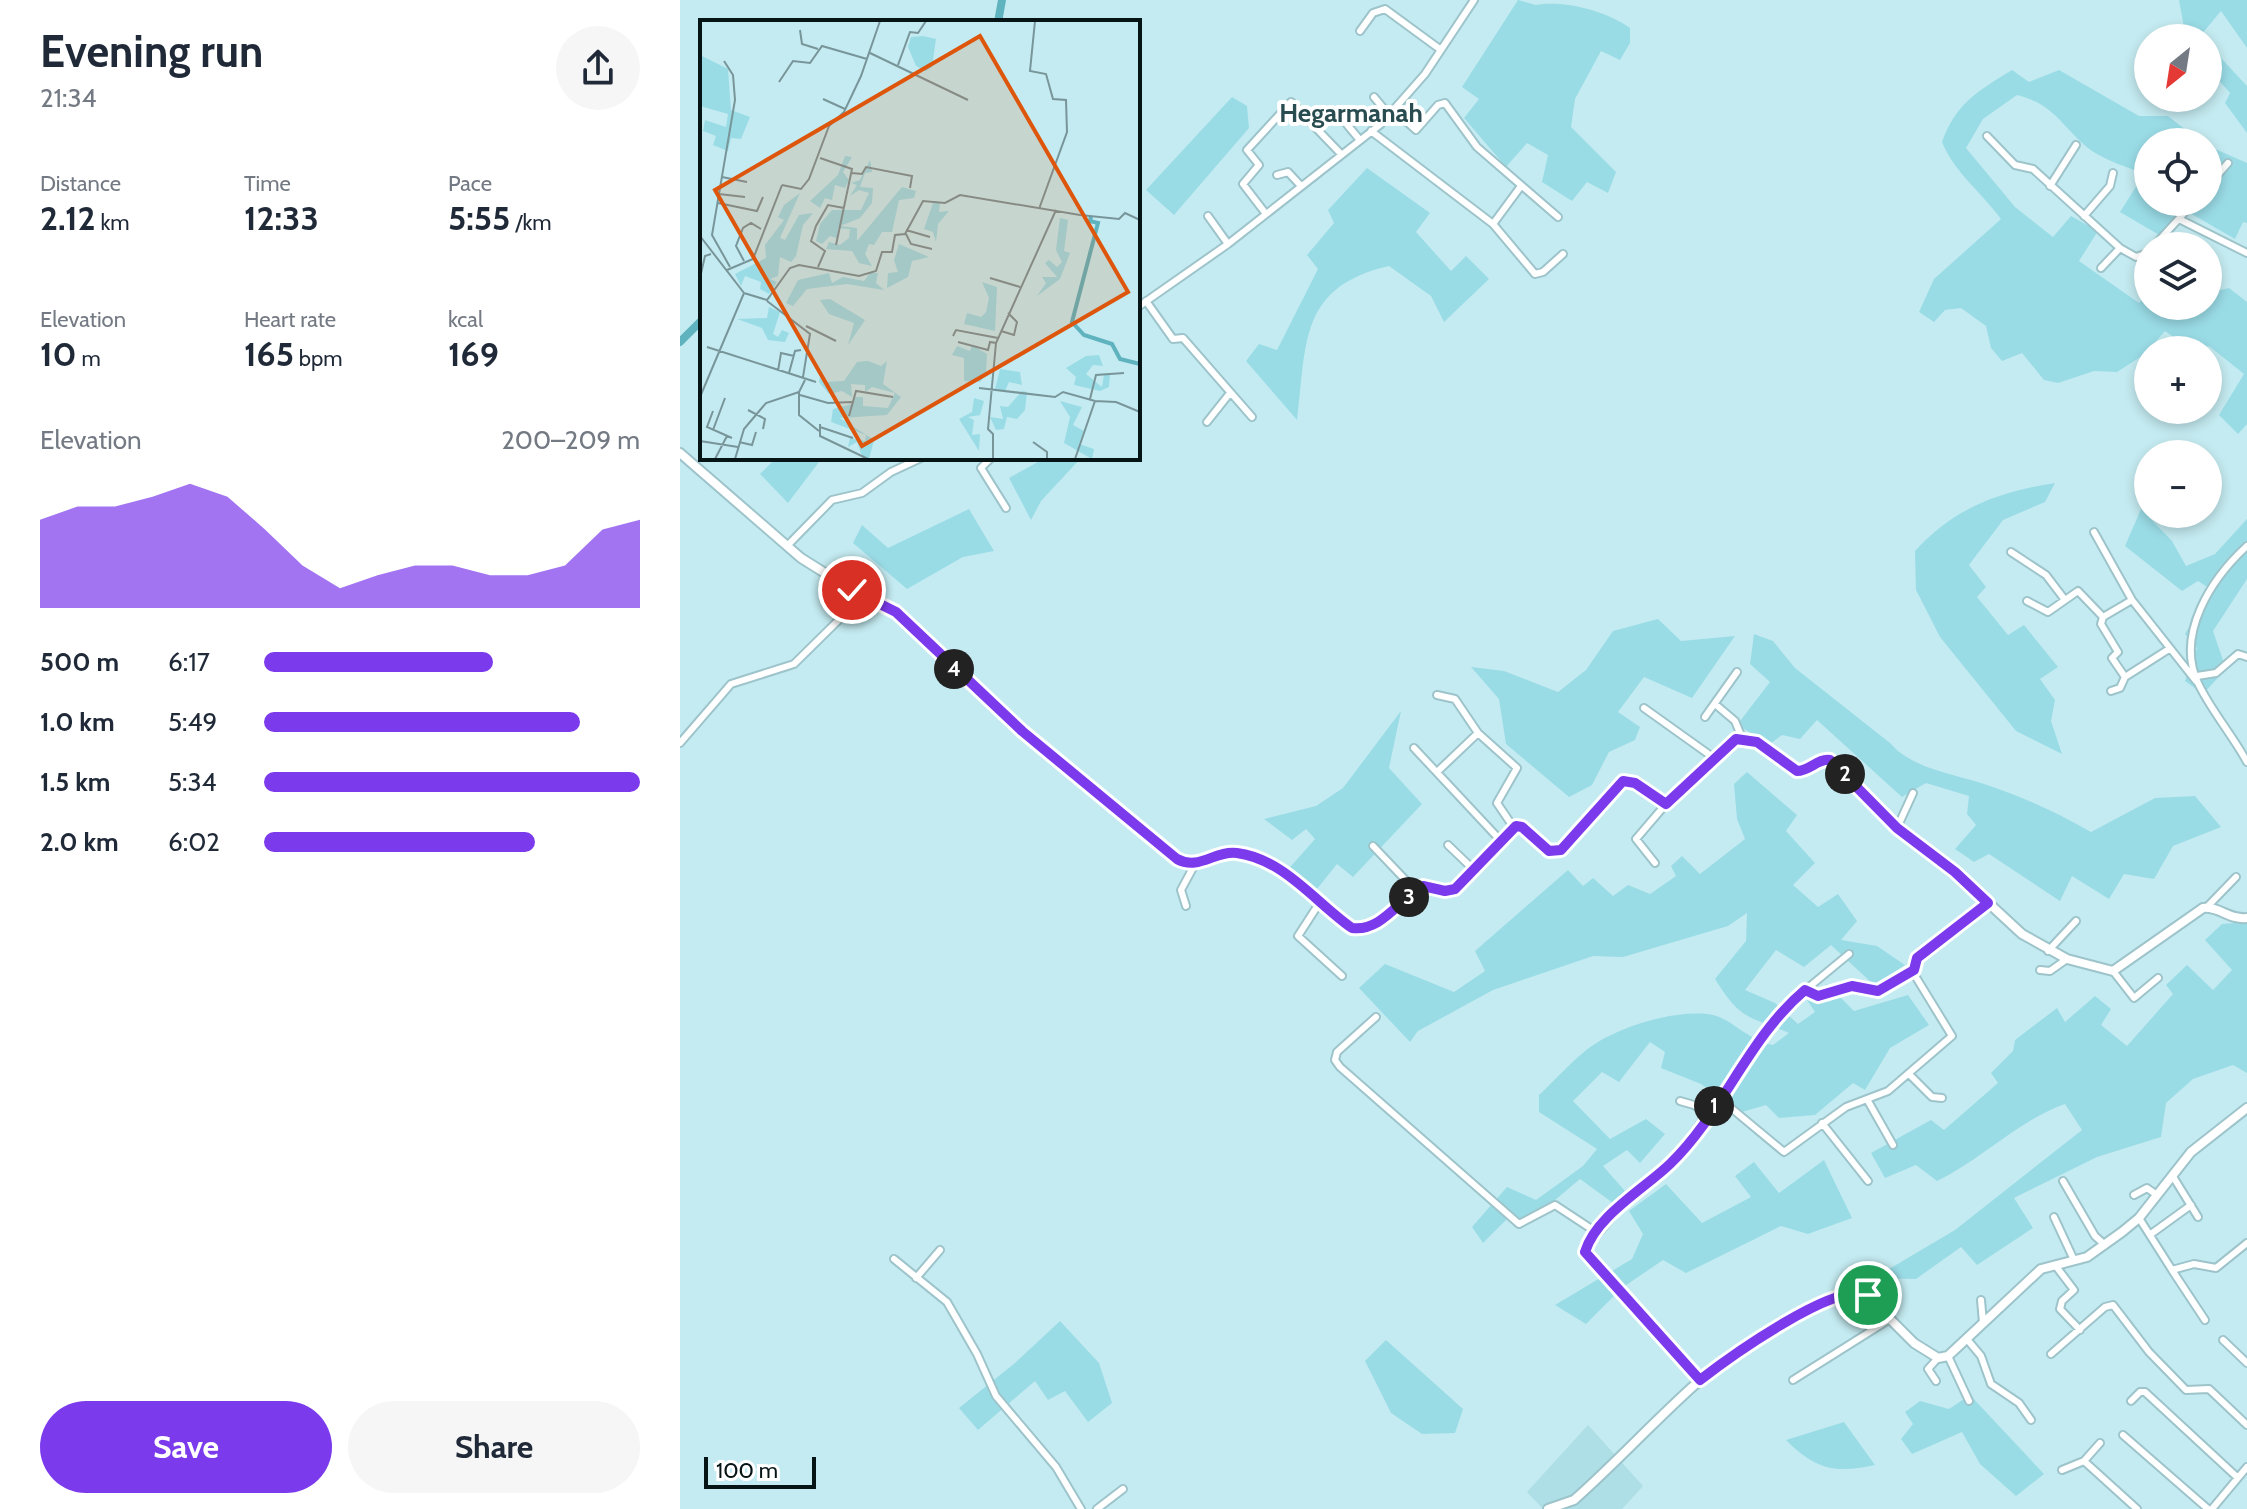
<!DOCTYPE html>
<html lang="en">
<head>
<meta charset="utf-8">
<style>
	body { margin:0; font-family:Cabin,sans-serif; background:#f6f6f7; color:#1f2937; height:100vh; display:flex; flex-direction:column; font-size:30px; white-space:nowrap }
	* { box-sizing:border-box; margin:0 }
	p { font-size:26px; color:#747a83 }
	.icon { flex:none; width:44px; height:44px; fill:none; stroke:currentColor; stroke-width:2; stroke-linecap:round; stroke-linejoin:round }
	.map { position:relative; flex:1; overflow:hidden }
	.details { display:flex; flex-direction:column; background:#fff; width:680px }
	.details>* { flex:none }
	.needle { width:52px; rotate:210deg }
	.fabs { position:absolute; left:1454px; top:24px; display:grid; gap:16px }
	.fabs a { display:grid; place-items:center; width:88px; height:88px; border-radius:50%; background:#fff; box-shadow:0 4px 12px #0003; font-size:40px }
	.scale { position:absolute; left:24px; bottom:20px; width:112px; box-sizing:border-box; padding-left:8px; border:4px solid #061416; border-top:0; font-size:22px; line-height:28px; white-space:nowrap; color:#061416; -webkit-text-stroke:6px #fff; paint-order:stroke }
	.pin { position:absolute; display:grid; place-items:center; width:68px; height:68px; color:#fff; margin:-34px; border:4px solid #fff; border-radius:50%; box-shadow:0 2px 8px #0007 }
	.km { position:absolute; width:40px; height:40px; margin:-20px; border-radius:50%; background:#222; color:#fff; font-size:22px; line-height:40px; text-align:center }
	.round { display:grid; place-items:center; flex:none; width:84px; height:84px; border-radius:42px; background:#f6f6f7 }
	.overview { display:flex; align-items:center; justify-content:space-between; height:136px; padding:0 40px }
	h1 { font-size:44px; font-weight:700; line-height:60px }
	.figures { display:grid; grid-template-columns:repeat(3,1fr); gap:12px; height:136px; padding:8px 40px }
	.figures div { display:grid; align-content:center }
	.figures b { font-size:34px; font-weight:700 }
	.figures small { font-size:22px; font-weight:400 }
	.figures p { font-size:22px }
	.chart { height:224px; padding:16px 40px }
	.chart p { display:flex; justify-content:space-between }
	.chart svg { width:100%; height:144px; margin-top:8px; fill:#7c3aed; opacity:.7 }
	.action { display:flex; gap:16px; margin-top:auto; padding:16px 40px }
	.action a { flex:1; height:92px; border-radius:48px; background:#7c3aed; color:#fff; font-size:32px; font-weight:700; line-height:92px; text-align:center }
	.action a+a { background:#f6f6f7; color:#1f2937 }
	ul { padding:0 40px; list-style:none; font-size:26px }
	li { display:grid; grid-template-columns:128px 96px 1fr; align-items:center; height:60px }
	li i { height:20px; border-radius:10px; background:#7c3aed }
	main { display:flex; flex:1; min-height:0 }
	.map>svg:first-child { display:block }
	.built { fill:#aedee6 }
	.green { fill:#9adce6 }
	.lines { fill:none; stroke-linecap:round; stroke-linejoin:round }
	.canal { stroke:#5fb3bf; stroke-width:8 }
	.street-casing { stroke:#9dc4ca; stroke-width:10 }
	.secondary-casing { stroke:#9dc4ca; stroke-width:12 }
	.street { stroke:#fff; stroke-width:6 }
	.secondary { stroke:#fff; stroke-width:8 }
	.route-casing { stroke:#fff; stroke-width:16 }
	.route { stroke:#7c3aed; stroke-width:10 }
	.labels { text-anchor:middle; stroke-width:8; stroke-linejoin:round; paint-order:stroke }
	.quarter-label { font-size:26px; font-weight:bold; fill:#294c51; stroke:#fff }
	.inset-river { fill:none; stroke:#5fb3bf; stroke-width:4 }
	.inset-road { fill:none; stroke:#789599; stroke-width:2 }
	.view { fill:#dd560c; fill-opacity:0.15; stroke:#dd560c; stroke-width:4 }
	.inset-edge { fill:none; stroke:#061416; stroke-width:4 }
</style>
</head>
<body>
<main>
<section class="details">
<div class="overview"><div><h1>Evening run</h1><p>21:34</p></div><a class="round"><svg class="icon" aria-label="share" viewBox="0 0 24 24"><path d="M12 15V3M7 8l5-5 5 5M5 13v7h14v-7"/></svg></a></div>
<div class="figures">
<div><p>Distance</p><b>2.12<small> km</small></b></div>
<div><p>Time</p><b>12:33</b></div>
<div><p>Pace</p><b>5:55<small> /km</small></b></div>
</div>
<div class="figures">
<div><p>Elevation</p><b>10<small> m</small></b></div>
<div><p>Heart rate</p><b>165<small> bpm</small></b></div>
<div><p>kcal</p><b>169</b></div>
</div>
<div class="chart"><p><span>Elevation</span>200–209 m</p>
<svg viewBox="0 0 160 44" preserveAspectRatio="none"><path d="M0 44V17L10 13L20 13L30 10L40 6L50 10L60 20L70 31L80 38L90 34L100 31L110 31L120 34L130 34L140 31L150 20L160 17V44z"/></svg>
</div>
<ul>
<li><b>500 m</b>6:17<i style="width:61%"></i></li>
<li><b>1.0 km</b>5:49<i style="width:84%"></i></li>
<li><b>1.5 km</b>5:34<i style="width:100%"></i></li>
<li><b>2.0 km</b>6:02<i style="width:72%"></i></li>
</ul>
<div class="action"><a>Save</a><a>Share</a></div>
</section>
<div class="map">
<svg width="1567" height="1509" viewBox="0 0 1567 1509">
	<rect width="100%" height="100%" fill="#c4ebf1"/>
	<!-- built -->
	<path class="built" d="M908 1425 963 1486 942 1509H863L847 1492Z"/>
	<!-- green -->
	<path class="green" d="M838 0 856 5C885 0 926 11 950 28V43L940 60 921 51 895 99 891 127 936 172 928 193 907 182 892 201 862 182 868 155 847 143 826 167 784 118 799 99 782 87Z
		M1499 0H1567V48L1541 11 1521 35 1522 38H1506Z
		M1528 44 1567 86V133L1545 103 1550 93 1528 68Z
		M1332 70 1349 82 1379 70 1459 116H1488L1521 142H1468V202H1528V146L1567 163V223L1563 222 1555 239 1503 209 1481 236 1440 212 1464 174C1447 167 1427 161 1412 151 1383 130 1377 105 1337 95L1303 119 1286 148 1335 207 1373 237 1391 216 1418 231 1399 261 1459 303 1468 293V306H1528V293L1549 288 1567 302V424L1558 434 1539 415 1564 374 1529 346 1512 350 1485 331 1465 354 1437 372 1414 371 1378 383 1364 380 1342 353 1322 361 1311 348 1306 326 1281 308 1265 310 1254 322 1239 312 1254 279 1321 219C1302 193 1274 172 1262 142 1276 103 1298 91 1332 70Z
		M552 97 567 106 569 128 494 215 466 190Z
		M687 168 750 213 736 232 771 271 786 256 809 279 764 322 751 296 709 266C618 287 627 344 617 420L566 361 579 344 597 350 638 269 627 255 654 223 648 210Z
		M96 458H142L108 503 80 474Z
		M365 458H401L361 501 351 520 329 478Z
		M1375 483 1365 502 1323 520 1289 565 1306 587 1297 597 1328 635 1344 625 1378 667 1360 679 1375 700 1371 721 1382 754 1336 731 1260 637 1236 590 1235 551C1274 508 1318 492 1375 483Z
		M289 509 314 551 283 557 227 589 173 543 182 525 208 548Z
		M1461 509 1492 541 1506 566 1535 554 1567 519V579L1533 631 1546 669 1523 694 1505 681 1517 648 1505 634 1532 590 1518 581 1502 591 1445 546Z
		M978 619 1001 641 1055 636 1012 698 964 677 938 712 960 727 955 740 929 752 912 785 889 797 826 744 819 699 791 667 824 671 878 692 906 670 933 631Z
		M1074 634 1093 641 1115 668 1210 743C1233 770 1277 774 1310 786 1345 798 1379 813 1411 832L1475 798 1515 796 1541 827 1493 846 1474 879 1444 874 1429 899 1392 876 1380 901 1309 854 1294 862 1275 849 1296 825 1287 814 1289 796 1246 783 1222 797 1137 720 1120 739 1102 735 1090 744 1057 725 1090 682 1070 664Z
		M721 711 709 768 742 804 673 877 657 864 633 894 604 874 635 839 626 829 612 840 584 819 636 806 663 788Z
		M1067 772 1117 815 1106 831 1135 863 1113 885 1138 907 1158 894 1177 921 1161 940 1197 946 1225 965 1194 985 1151 945 1124 967 1096 950 1065 990 1095 1003 1118 1024 1135 1012 1127 1000 1147 984 1174 1011 1228 995 1249 1025 1210 1048 1185 1090 1173 1083 1135 1115 1099 1118 1086 1105 1062 1112 1021 1084 981 1068 985 1052 970 1042 939 1082 922 1072 893 1101 930 1139 966 1119 985 1134 960 1163 947 1150 923 1166 945 1191 933 1203 900 1179 849 1222 829 1217 803 1243 792 1227 827 1187 856 1200 903 1166 917 1149 859 1112V1095C874 1081 888 1065 904 1052 932 1028 996 1008 1033 1015 1052 1019 1067 1040 1093 1045L1109 1033C1069 1016 1061 1021 1035 979L1066 941 1067 913 1048 926 943 957 913 956 813 990 738 1031 730 1042 679 988 705 964 774 992 805 971 795 951 888 870 903 886 913 878 933 896 948 885 970 894 996 876 991 866 1002 856 1020 874 1065 839 1057 819 1054 784Z
		M1567 922V1073L1553 1065 1513 1079 1486 1103 1481 1137 1417 1157 1334 1198 1353 1228 1297 1265 1281 1247 1236 1279 1194 1278 1275 1230 1402 1130 1385 1104C1339 1120 1301 1160 1257 1181L1236 1165 1205 1178 1191 1153 1251 1120 1264 1130 1318 1083 1311 1073 1333 1051 1335 1040 1377 1008 1385 1022 1415 996 1431 1009 1421 1025 1447 1046 1493 994 1486 985 1507 965 1533 990 1552 970 1525 940 1542 924Z
		M1144 1160 1172 1218 1128 1234 1101 1226 1006 1273 983 1260 942 1288 906 1324 875 1305 952 1259 963 1234 949 1211 986 1184 1022 1223 1071 1197 1055 1176 1074 1162 1099 1193Z
		M380 1321 419 1363 432 1403 408 1422 385 1391 368 1400 355 1381 298 1430 279 1408 335 1363Z
		M706 1340 783 1409 775 1433 742 1434 711 1413 685 1361Z
		M1290 1395 1364 1474 1336 1496 1300 1464 1282 1432 1232 1454 1221 1439 1233 1424 1225 1412 1240 1401 1269 1409Z
		M1164 1422 1195 1465C1154 1474 1135 1469 1106 1440Z"/>
	<g class="lines">
		<!-- canal -->
		<path class="canal" d="M318 22 322 0
			M0 342 22 320"/>
		<defs>
			<path id="street" d="M680 31 693 13 705 9 761 50
				M694 97 710 116
				M715 111 736 130 758 105 765 103 797 147 878 217
				M660 116 679 139
				M691 131 813 224 855 274 863 272 883 254
				M1307 136 1335 165 1353 169 1440 248 1456 257 1468 253
				M597 175 608 172 621 186
				M1370 186 1396 145
				M1528 186 1548 163
				M586 214 563 184 579 165 567 150 611 102 661 154
				M528 216 548 244
				M1404 216 1430 186 1433 173
				M1499 219 1567 253
				M813 224 841 186
				M1474 246 1514 202
				M1421 268 1440 248
				M466 301 493 339 503 338 572 417
				M458 307 548 244 701 124 745 74 794 0
				M527 422 550 393
				M311 458 301 468 326 508
				M1414 532 1452 600 1516 681
				M108 545 152 500 182 493 211 472 241 458
				M1567 546C1532 578 1495 634 1518 683 1530 709 1553 736 1567 762
				M1331 552 1366 575 1385 600
				M1347 601 1368 612 1398 591 1423 617 1452 600
				M1423 617 1421 624 1438 652 1432 658 1445 677
				M1517 676 1536 673 1558 654 1567 657
				M1431 691 1440 688 1445 677 1489 649
				M757 695 775 699 798 733 837 768 817 803 834 828
				M1035 704 1055 721 1062 738
				M964 708 1034 758
				M1025 717 1057 672
				M0 743 51 684 114 664 183 596
				M734 748 821 841
				M757 772 798 733
				M1217 828 1233 793
				M768 845 794 870
				M693 846 735 890
				M975 863 956 839 986 804
				M640 902 618 936 662 976
				M506 906 501 890 515 864
				M1527 907 1556 877
				M1368 951 1396 921
				M1360 970 1370 971 1387 959
				M1433 971 1454 998 1478 978
				M1125 990 1138 996 1172 986 1198 991 1234 970
				M696 1017 657 1052 655 1060 660 1067 839 1224 875 1205 916 1232
				M1229 1074 1252 1097 1262 1098
				M1039 1098 1104 1152 1166 1107 1208 1091 1272 1036 1234 974 1237 958 1308 903
				M1000 1101 1014 1105 1028 1115
				M1188 1101 1213 1145
				M1142 1123 1188 1181
				M1492 1175 1518 1217
				M1383 1181 1415 1236 1425 1245
				M1454 1195 1467 1188 1477 1195
				M1374 1217 1394 1260
				M1459 1218 1492 1270 1514 1264 1536 1268 1567 1243
				M1471 1234 1511 1205
				M214 1259 267 1302 297 1354 316 1396 376 1467 401 1509
				M1375 1265 1394 1290 1382 1301 1380 1309 1400 1330
				M1492 1270 1525 1320
				M236 1278 260 1250
				M1301 1300 1303 1323
				M1286 1338 1301 1356 1311 1384 1339 1403 1351 1420
				M1543 1340 1567 1363
				M1371 1354 1425 1307 1433 1305 1469 1352 1506 1390 1529 1389 1567 1425
				M1268 1356 1289 1401
				M1020 1380 907 1255 906 1248 937 1211 993 1162 1100 1011 1169 954
				M1113 1380 1210 1319
				M1256 1381 1248 1369 1258 1358
				M1451 1401 1460 1392H1465L1558 1478
				M1443 1435 1528 1509
				M1404 1461 1457 1509
				M1382 1470 1404 1461 1420 1443
				M417 1509 443 1489
				M1532 1509 1567 1467"/>
			<path id="secondary" d="M0 453 121 558 172 590 216 612 342 731 497 859C519 871 535 850 557 853 604 859 636 903 672 928 702 932 720 898 743 886L765 891 775 889 838 826 869 851 881 850 943 781 955 783 986 804 1047 746 1062 738 1085 747 1117 771C1130 771 1138 758 1150 760L1217 828 1275 872 1342 934 1387 959 1433 971 1523 908C1539 906 1549 920 1567 918
				M868 1509 894 1500C937 1462 976 1419 1019 1381 1043 1360 1154 1287 1184 1293L1234 1343 1258 1358 1268 1356 1361 1269 1407 1257 1442 1232 1459 1218 1511 1152 1567 1108"/>
		</defs>
		<!-- street casing -->
		<use href="#street" class="street-casing"/>
		<!-- secondary casing -->
		<use href="#secondary" class="secondary-casing"/>
		<!-- street -->
		<use href="#street" class="street"/>
		<!-- secondary -->
		<use href="#secondary" class="secondary"/>
	</g>
	<g class="lines">
		<defs>
			<path id="route" d="M172 590 216 612 342 731 497 859C519 871 535 850 557 853 604 859 636 903 672 928 702 932 720 898 743 886L765 891 775 889 836 826 842 827 869 851 881 850 943 781 955 783 986 804 1056 739 1077 742 1117 771C1130 771 1138 758 1150 760L1217 828 1275 872 1308 903 1237 958 1234 970 1198 991 1172 986 1138 996 1125 990C1068 1038 1043 1113 990 1164 964 1189 916 1216 905 1252L1020 1380C1047 1359 1158 1279 1188 1295"/>
		</defs>
		<!-- route casing -->
		<use href="#route" class="route-casing"/>
		<!-- route -->
		<use href="#route" class="route"/>
	</g>
	<g class="labels">
		<!-- quarter labels -->
		<g class="quarter-label">
			<text x="671" y="122">Hegarmanah</text>
		</g>
	</g>
	<!-- overview -->
	<g transform="translate(20 20)">
		<rect width="440" height="440" fill="#c4ebf1"/>
		<path d="M223 16 236 19 232 47 226 51 216 46 208 27 211 17ZM0 35 28 49 31 90 50 97 41 119 31 118 28 131 13 125 16 116 3 111 5 100 26 107 28 94 0 86ZM145 136 152 137 143 152 149 160 145 168 135 165 132 180 125 178 120 188 110 181 138 155ZM170 140 172 152 165 153 160 167 173 168 172 183 160 198 140 206 157 208V221L202 167 216 171 214 178 199 180 192 212H182L174 225 169 224 165 234 172 246 159 243 152 231 126 229 129 222 140 225 149 218 150 209 138 208 137 218 130 216 122 224 116 221 120 204 132 190H161L169 173 159 170 150 176 157 165 151 163 160 160ZM100 173 80 218 85 220 99 195 113 193 103 205 96 236 91 242 80 237 78 256 70 259 77 262 69 274 60 269 61 262 45 256 41 266 35 254 66 238 65 225 84 200 78 197 84 185ZM233 183H240L239 192 249 191 238 204 236 222 233 212 224 209ZM360 198 368 200 364 231 370 233 360 259 337 276 346 263 342 257H357L345 243 349 240 357 247 362 242 356 230ZM199 224 229 237 212 241 208 257 187 268 188 253 198 252 194 240ZM129 253 132 263 143 257 164 261 170 253H178L176 263 184 270 147 264 107 269 93 286 86 283 98 260ZM282 262 297 267 295 311 264 304 267 293 281 297 286 292 289 278ZM130 279 165 300 148 325 154 303 129 294 120 280ZM69 287 80 292 73 314 78 317 82 310 89 313 85 322 68 320 62 308 37 299 67 298ZM272 325 287 334 286 355 280 362 264 361V338L252 335 257 326 270 331ZM399 335 403 346 393 345 386 354 402 367 404 354H410L409 367 400 371 374 365 376 357 366 348 386 336ZM168 341 181 346 187 341 183 364 201 377 187 395 140 398 174 420 169 439H163L157 422 148 427 150 418 165 421 166 415 131 402 133 389 152 384 154 377H163V386L188 388 195 373 172 367 165 372V365L151 364 152 377 142 371 129 374 119 362 121 351 126 362 144 361 157 342ZM300 349 320 352 322 365 309 362 305 371 295 369ZM322 371 327 372 325 390 317 399 307 397 304 409 296 410 290 397 303 399 300 386 308 387ZM274 378 284 381 280 395 268 397 274 400 272 415 280 414 279 431 259 399 272 392ZM360 381 382 387 373 405 384 411 379 424 394 429 392 439 364 423 370 397Z" fill="#9adce6"/>
		<path class="inset-river" d="M391 196 390 201 398 203 372 302 384 315 412 324 420 339 440 344"/>
		<path class="inset-road" d="M335 1 330 51 346 54 353 79 366 80 367 112 339 189M100 10 102 24 118 29M170 33 268 80M24 41 33 55 35 80 12 215 30 247M198 45 210 12 218 13 226 1M79 62 93 41 110 43 122 26 167 39M123 79 145 89M120 138 152 149 136 225M152 153 162 154 166 147 212 156 210 168M22 157 47 162M82 165 101 169 109 159 129 106 144 92 161 56 180 1M19 174 45 177M18 183 57 191 63 177M206 210 230 217M206 214 211 224 232 229M0 216 44 273M44 241 36 226 43 208 51 203 61 209M118 247 125 231 111 221 116 206 128 185 144 188M27 250 53 239 82 165M0 258 5 236 11 234M290 258 320 267M67 281 110 314 103 357M106 306 136 321M301 311 314 315 317 302 308 293M253 316 256 310 298 318M258 322 288 330 290 322 296 323M7 327 116 362M78 351 81 333 94 336M89 353 95 331 101 330M105 360 99 372V395L119 411M279 368 355 377 363 372 395 381M100 375 128 383 152 382M0 377 44 273 67 280 90 248 99 245 159 256 176 251 182 232H192L195 215 205 214 223 181 245 183 260 175 380 195 419 199 425 193 440 200M390 379 396 355 424 353M48 390 65 399 63 409M13 391 7 407 32 418M149 396 156 371 193 377M120 404V416L168 439M120 407 153 418M13 410 25 378M0 421 38 427M39 422 52 425 56 412M333 422 347 432V439M15 439 27 416M35 439 44 409 66 383 99 372M293 439V414L288 409 296 323 356 190M375 439 395 381 416 382 440 392"/>
		<path class="view" d="M280 16 428 272 162 426 15 170Z"/>
		<rect width="440" height="440" class="inset-edge"/>
	</g>
</svg>
<div class="fabs">
<a><svg class="needle" viewBox="-14 -14 28 28"><path d="M0-13l5 13h-10z" fill="#e53935"/><path d="M0 13l5-13h-10z" fill="#747a83"/></svg></a>
<a><svg class="icon" aria-label="locate" viewBox="0 0 24 24"><circle cx="12" cy="12" r="6"/><path d="M12 2v4M12 18v4M2 12h4M18 12h4"/></svg></a>
<a><svg class="icon" aria-label="layers" viewBox="0 0 24 24"><path d="M12 4l9 5-9 5-9-5zM3 14l9 5 9-5"/></svg></a>
<a>+</a>
<a>−</a>
</div>
<div class="scale">100 m</div>
<div class="pin" style="left:1188px;top:1295px;background:#1e9e55"><svg class="icon" aria-label="arrive" viewBox="0 0 24 24"><path d="M6 21V4h12l-3 4 3 4H6"/></svg></div>
<div class="pin" style="left:172px;top:590px;background:#d93025"><svg class="icon" aria-label="check" viewBox="0 0 24 24"><path d="M5 12l5 5 9-10"/></svg></div>
<b class="km" style="left:1034px;top:1106px">1</b>
<b class="km" style="left:1165px;top:774px">2</b>
<b class="km" style="left:729px;top:897px">3</b>
<b class="km" style="left:274px;top:669px">4</b>
</div>
</main>
</body>
</html>
